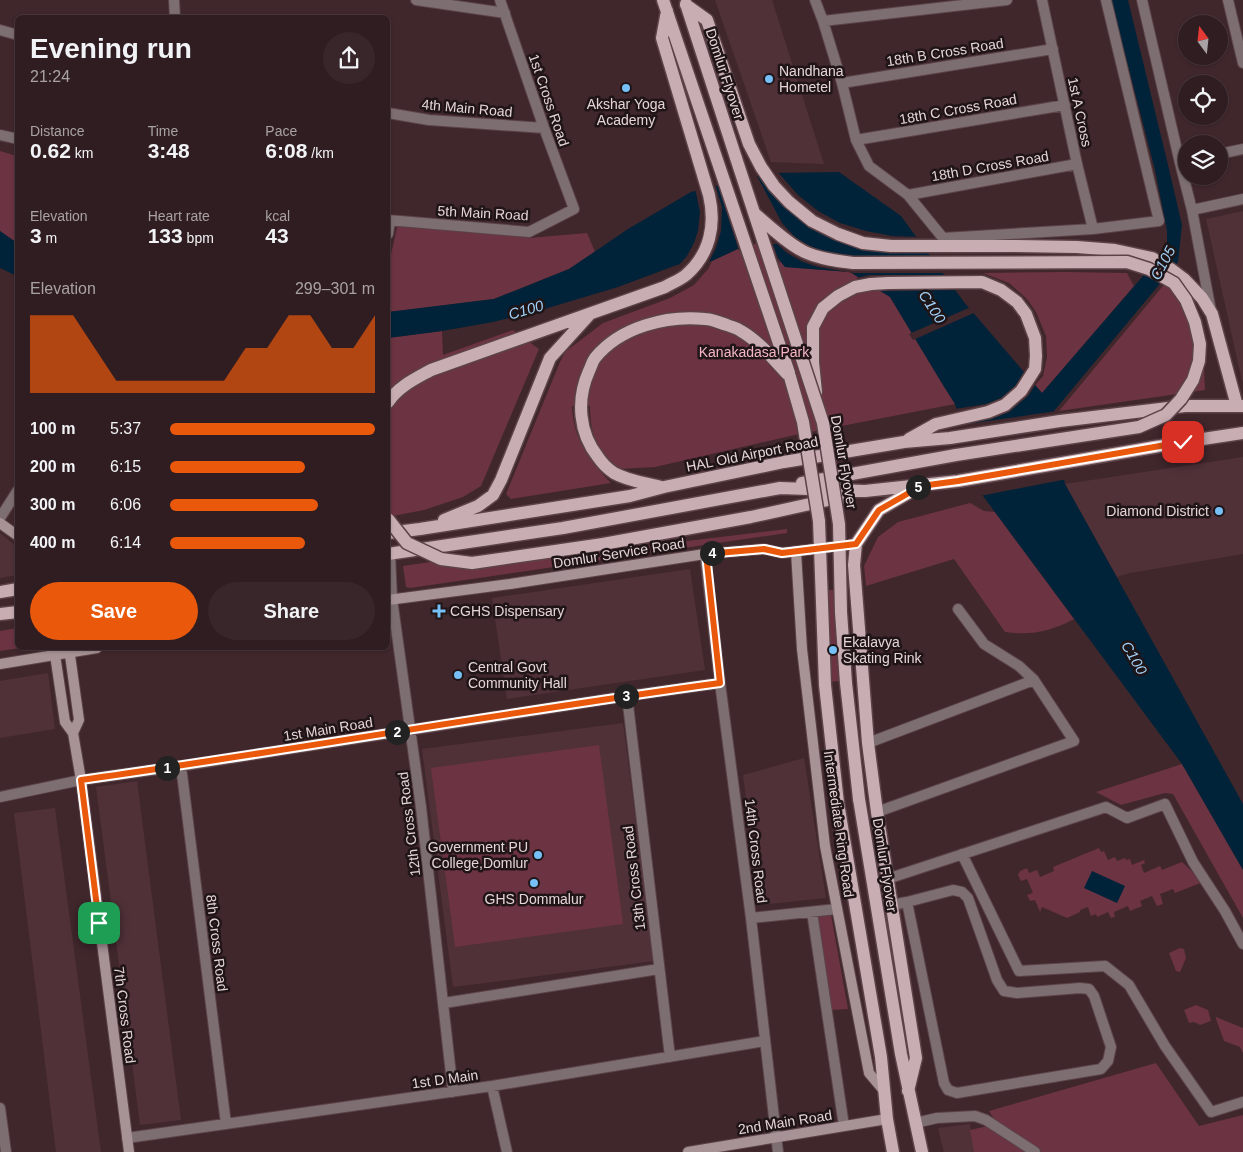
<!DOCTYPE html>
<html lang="en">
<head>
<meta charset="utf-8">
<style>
	body { margin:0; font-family:Arial,sans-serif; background:#38262a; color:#f1f3f6; height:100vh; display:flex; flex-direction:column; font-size:19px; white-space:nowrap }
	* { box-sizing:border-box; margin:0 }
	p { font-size:16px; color:#a8a2a5 }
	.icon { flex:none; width:28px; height:28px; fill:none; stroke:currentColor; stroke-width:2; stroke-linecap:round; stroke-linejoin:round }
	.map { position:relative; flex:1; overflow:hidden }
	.details { position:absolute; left:15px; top:15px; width:375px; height:635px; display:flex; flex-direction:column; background:#301d21; border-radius:8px; box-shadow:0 1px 4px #0004,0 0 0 1px #4b3b3f }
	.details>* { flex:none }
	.needle { width:32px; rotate:345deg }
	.fabs { position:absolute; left:1178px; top:15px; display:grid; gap:10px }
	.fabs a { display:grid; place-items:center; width:50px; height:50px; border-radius:50%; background:#301d21; box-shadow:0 1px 4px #0004,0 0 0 1px #4b3b3f; font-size:25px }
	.pin { position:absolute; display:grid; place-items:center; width:42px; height:42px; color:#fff; margin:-21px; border-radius:10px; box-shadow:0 2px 8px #0006 }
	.km { position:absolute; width:25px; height:25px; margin:-12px; border-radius:50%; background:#222; color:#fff; font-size:14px; line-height:25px; text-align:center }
	.round { display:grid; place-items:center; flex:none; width:52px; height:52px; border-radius:26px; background:#38262a }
	.overview { display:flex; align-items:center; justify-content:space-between; height:85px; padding:0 15px }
	h1 { font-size:28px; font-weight:800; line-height:38px }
	.metrics { display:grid; grid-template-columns:repeat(3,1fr); gap:8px; height:85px; padding:5px 15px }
	.metrics div { display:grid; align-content:center }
	.metrics b { font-size:21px; font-weight:800 }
	.metrics small { font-size:14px; font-weight:400 }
	.metrics p { font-size:14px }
	.chart { height:140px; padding:10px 15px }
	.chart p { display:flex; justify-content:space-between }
	.chart svg { width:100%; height:90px; margin-top:5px; fill:#ea580c; opacity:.7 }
	.button { display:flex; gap:10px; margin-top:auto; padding:10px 15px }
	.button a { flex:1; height:58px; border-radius:30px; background:#ea580c; color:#fff; font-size:20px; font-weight:800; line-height:58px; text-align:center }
	.button a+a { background:#38262a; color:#f1f3f6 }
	ul { padding:0 15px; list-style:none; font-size:16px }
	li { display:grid; grid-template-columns:80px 60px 1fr; align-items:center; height:38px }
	li i { height:12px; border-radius:6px; background:#ea580c }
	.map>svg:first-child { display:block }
	.built { fill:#503138 }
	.green { fill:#6c3342 }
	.water { fill:#012339 }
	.pier { fill:#40272c }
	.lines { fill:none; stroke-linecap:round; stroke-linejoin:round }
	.street-casing { stroke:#5b4348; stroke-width:12 }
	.secondary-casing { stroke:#5b4348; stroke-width:12 }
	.primary-casing { stroke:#5b4348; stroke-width:15 }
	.street { stroke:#7c6e71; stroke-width:10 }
	.secondary { stroke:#a79295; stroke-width:10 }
	.primary { stroke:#c8adb2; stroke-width:12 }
	.primary-bridge-casing { stroke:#5b4348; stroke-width:15; stroke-linecap:butt }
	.primary-bridge { stroke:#c8adb2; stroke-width:12 }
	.route-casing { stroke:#fff; stroke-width:10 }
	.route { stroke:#ea580c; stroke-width:6 }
	.poi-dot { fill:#76c0f7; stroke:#1f1416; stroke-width:2 }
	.labels { text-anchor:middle; stroke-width:5; stroke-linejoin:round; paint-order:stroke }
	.street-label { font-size:14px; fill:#e6d5d8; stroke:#1f1416 }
	.poi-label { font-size:14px; fill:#e6d5d8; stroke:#1f1416; text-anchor:start }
	.park-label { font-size:14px; fill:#f6b7c4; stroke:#1f1416 }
	.water-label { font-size:15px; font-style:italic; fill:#9fd0f7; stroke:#1f1416 }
</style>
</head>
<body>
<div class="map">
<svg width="1243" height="1152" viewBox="0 0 1243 1152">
	<rect width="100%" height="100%" fill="#40272c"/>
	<!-- built -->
	<path class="built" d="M715 0H772L824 164 771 162Z
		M1243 211V381H1242L1206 219Z
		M1243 457V554L1130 573 1117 577 1065 484Z
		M0 533 17 547V575L0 578Z
		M690 569 705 670 507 699 492 598Z
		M48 673 55 729 0 738V681Z
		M623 723 654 961 453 987 422 749Z
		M804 758 826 898 760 905 743 775Z
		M137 781 181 1120 140 1125 96 787Z
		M55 808 101 1152H56L14 813Z
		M970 1124 974 1152H944L938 1128Z"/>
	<!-- green -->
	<path class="green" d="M0 151 17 156V243L0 231Z
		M398 223 529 238 587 233 595 252 569 269 494 299 388 312V268Z
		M762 238 785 267 850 272 890 297 943 385 955 404 795 435 655 467 619 469C613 463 604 456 600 449 592 437 590 420 590 406H572C573 439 589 460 611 483L511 499 506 494 560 362 565 352 603 323 670 298 694 285 709 268 712 261Z
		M1065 272 1127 273 1134 286 1042 393 1035 385 1043 376 1047 357 1046 336 1036 312 1027 299 1009 283 983 273Z
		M1167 281 1195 308 1203 342 1205 390 1059 411Z
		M513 330 539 349 481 486 463 497 424 510 388 517V338L442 331 443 355Z
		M970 503 984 511 995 512 1074 619C1052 631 1030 636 1005 632L954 559 866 586 864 566 878 537 898 522Z
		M787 529V533L410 588 406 587 403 566 506 551H604Z
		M816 590H845L849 680 819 683Z
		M17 628 18 648H20L0 651V631Z
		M599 745 623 924 455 947 431 768Z
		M1182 764 1243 870V918L1173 794 1165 793 1121 805 1096 792Z
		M1099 848 1101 852 1104 851 1108 860 1115 857 1117 861 1125 858 1126 860 1130 859 1132 865 1144 860 1145 863 1141 865 1144 873 1160 866 1162 870 1182 862 1203 882 1175 893 1173 889 1160 894 1163 904 1157 906 1152 896 1140 901 1142 906 1130 911 1128 906 1114 912 1115 917 1111 918 1108 912 1097 917 1096 914 1091 916 1088 907 1080 910V912L1067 918 1042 907 1040 912 1035 900 1030 901 1027 895 1033 893 1027 879 1021 881 1018 875 1020 871 1027 868 1029 873 1037 870 1040 877 1054 871 1053 867Z
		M831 915 848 1009 832 1010 817 916Z
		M1180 948 1184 949 1186 958 1180 972 1176 971 1169 953Z
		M1196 1005 1208 1010 1211 1021 1200 1025 1194 1022 1189 1023 1184 1010Z
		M1216 1017 1243 1028V1053L1240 1047 1224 1041 1216 1019Z
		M1156 1063 1199 1126 1243 1115V1152H974L970 1130 997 1124 989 1111Z"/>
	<!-- water -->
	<path class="water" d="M1111 0H1128L1168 165 1182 225 1178 262 1054 411 1065 484 1243 804V870L1182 764 983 496 955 404 943 385 890 297 850 272 785 267 761 238 712 261 677 265 618 287 538 311 493 322 442 331 388 338V312L494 299 569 269 628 229 691 192 771 173 839 172 901 216 964 302 1042 393 1162 254 1167 245V231L1155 170Z
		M0 231 17 243V276L0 268Z
		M1092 871 1125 886 1117 903 1084 888Z"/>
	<!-- pier -->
	<path class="pier" d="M770 170H776L798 195 818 211 840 223 866 231 892 236 919 237 924 243 926 252H876L861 250 833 240 808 227 784 205Z
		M756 174 782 223 795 237 808 245 823 251 853 256 934 257 946 273H853L818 267 803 262 787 253 777 244H773L780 264 761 241 739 251 717 183Z
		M715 184 722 207 721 231 716 248 708 264 678 267 668 271 678 266 687 256 694 243 698 231 700 212 695 188Z
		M869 275H947L958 290 876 291 856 278Z
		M971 307 976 312 913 340 909 334Z
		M1025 370 1036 384 1028 396 1009 412 992 419 960 425 1057 411 1067 479 980 496 955 409 986 404 1001 398 1015 386Z"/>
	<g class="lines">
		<defs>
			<path id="street" d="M174 0 175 18
				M416 0 505 13
				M815 0 823 21 842 83 856 140 869 166 908 195 943 238 1093 229 1159 221 1106 0
				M1042 0 1077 164 1093 229
				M1142 0 1180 163 1192 210 1211 311
				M1228 0 1243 63
				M823 21 1007 0
				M0 30 18 35
				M842 83 1053 49
				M388 113 429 120 544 128
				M0 135 18 139
				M856 140 1065 105
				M1219 154 1243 149
				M908 195 1077 164
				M1192 210 1243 199
				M388 220 529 232 574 209 544 128 500 0
				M388 234 390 220
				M0 518 18 490
				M390 554 392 599 421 807 453 1092
				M705 554 720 683 751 918 778 1152
				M627 696 670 1057
				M868 743 1034 680
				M181 766 226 1124
				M0 797 81 780 181 766 627 696 720 683
				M877 812 1074 741 1034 680 1019 666 984 644 958 609
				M962 854 1019 971 1105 966 1129 985 1165 1046 1211 1112 1243 1102
				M887 879 1106 807 1127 818 1165 804 1193 862 1225 911 1243 944
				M891 905 907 902 953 890 962 892 968 898 997 980 1004 991 1017 993 1080 988 1089 989 1094 996 1111 1047 1108 1061 1101 1069 957 1093 948 1090 944 1083 907 902
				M812 912 844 1126
				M751 918 837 909
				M444 1003 659 969
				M492 1086 507 1152
				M0 1108 6 1152
				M915 1123 937 1118 975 1116 986 1120 1035 1152
				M127 1138 492 1086 765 1041"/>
			<path id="secondary" d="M0 523 18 536
				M796 552 802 649 825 846 869 1073 885 1092
				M388 600 510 584 705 554 764 549 782 553 856 544
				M54 648 65 722 73 733 81 780 129 1152
				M69 648 79 720 73 733
				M0 664 97 648
				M688 1152 887 1119"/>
			<path id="primary" d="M663 0 789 373
				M686 4 736 158
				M686 5 707 20 749 144 761 167 774 186 789 202 812 221 838 234 863 243 891 246H1016L1077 247 1115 250 1152 258 1172 270 1184 279 1202 298 1212 314 1237 406
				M816 392 813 362V327L823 308 838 296 855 287 871 284 888 283 982 282 1001 290 1017 302 1026 314 1035 338 1036 356 1035 369 1021 391 1005 405 988 412 936 424 909 439
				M388 402C399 386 415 379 431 370L665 287C672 283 680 280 686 275 710 254 716 225 709 195L662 38 667 11
				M802 483 956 455
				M661 487C646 483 628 481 614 473 608 469 602 463 598 457 579 433 576 400 589 371 591 367 592 362 595 358 620 327 667 315 705 319 712 319 720 323 727 325 732 327 737 328 741 331 760 342 775 361 790 377
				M444 520 478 506 493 495 501 480 550 358 589 315
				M388 533 420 529 630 496 664 487 784 462 904 442 950 438 1060 421 1185 406H1243
				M603 544 751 517 846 496
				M388 554 563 528 780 488 865 491 958 481 1183 442 1243 433
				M0 592 18 589
				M0 614 18 612
				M859 799 901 1054 922 1152
				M838 803 881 1057 887 1119 893 1152
				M908 1091 916 1058 877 812 868 743 854 565 856 544 879 510 917 488"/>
		</defs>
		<!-- street casing -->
		<use href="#street" class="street-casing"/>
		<!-- secondary casing -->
		<use href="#secondary" class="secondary-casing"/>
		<!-- primary casing -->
		<use href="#primary" class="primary-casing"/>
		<!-- street -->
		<use href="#street" class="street"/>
		<!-- secondary -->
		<use href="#secondary" class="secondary"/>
		<!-- primary -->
		<use href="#primary" class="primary"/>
		<defs>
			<path id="primary-bridge" d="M736 158 823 423 839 524 841 612 846 683 859 799
				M754 213C768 225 790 246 807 253 821 259 837 261 853 263L1127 262 1149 269 1174 283 1186 300 1195 322 1200 344 1199 361 1193 380 1181 399 1166 415 1139 427 956 455
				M790 377 803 422 819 521 825 685 838 803
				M388 519 407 543 441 559 472 563 603 544"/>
		</defs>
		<!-- primary-bridge casing -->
		<use href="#primary-bridge" class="primary-bridge-casing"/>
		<!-- primary-bridge -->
		<use href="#primary-bridge" class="primary-bridge"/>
	</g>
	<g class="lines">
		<defs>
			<path id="route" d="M99 923 81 780C294 750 507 712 720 683L706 554 764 549 782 553 856 544 879 510 921 486 958 481 1183 442"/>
		</defs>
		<!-- route casing -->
		<use href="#route" class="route-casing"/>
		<!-- route -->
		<use href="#route" class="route"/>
	</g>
	<!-- markers -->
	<g class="poi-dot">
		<circle cx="769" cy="79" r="5"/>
		<circle cx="626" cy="88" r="5"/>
		<circle cx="1219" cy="511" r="5"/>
		<path d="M436.5 603.5h5v5h5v5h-5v5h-5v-5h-5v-5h5z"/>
		<circle cx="833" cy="650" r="5"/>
		<circle cx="458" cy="675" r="5"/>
		<circle cx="538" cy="855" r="5"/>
		<circle cx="534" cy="883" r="5"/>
	</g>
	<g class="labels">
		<!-- street labels -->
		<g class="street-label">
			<text transform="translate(945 52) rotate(-9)" y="5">18th B Cross Road</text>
			<text transform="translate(725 74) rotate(72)" y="5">Domlur Flyover</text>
			<text transform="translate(549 100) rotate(71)" y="5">1st Cross Road</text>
			<text transform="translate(467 108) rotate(5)" y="5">4th Main Road</text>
			<text transform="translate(958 109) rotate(-10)" y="5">18th C Cross Road</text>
			<text transform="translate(1080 112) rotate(78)" y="5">1st A Cross</text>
			<text transform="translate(990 166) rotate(-10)" y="5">18th D Cross Road</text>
			<text transform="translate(483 213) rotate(3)" y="5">5th Main Road</text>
			<text transform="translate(752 454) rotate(-11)" y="5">HAL Old Airport Road</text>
			<text transform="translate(844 462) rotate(80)" y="5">Domlur Flyover</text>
			<text transform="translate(619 553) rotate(-9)" y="5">Domlur Service Road</text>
			<text transform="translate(328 729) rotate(-9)" y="5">1st Main Road</text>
			<text transform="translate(409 824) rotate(-97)" y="5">12th Cross Road</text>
			<text transform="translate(839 824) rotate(82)" y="5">Intermediate Ring Road</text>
			<text transform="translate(756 851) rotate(83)" y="5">14th Cross Road</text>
			<text transform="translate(885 865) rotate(81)" y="5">Domlur Flyover</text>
			<text transform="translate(634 878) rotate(-97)" y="5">13th Cross Road</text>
			<text transform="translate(217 943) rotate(83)" y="5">8th Cross Road</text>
			<text transform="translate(125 1015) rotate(83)" y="5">7th Cross Road</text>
			<text transform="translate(445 1079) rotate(-8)" y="5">1st D Main</text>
			<text transform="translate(785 1122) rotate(-9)" y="5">2nd Main Road</text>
		</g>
		<!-- poi labels -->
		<g class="poi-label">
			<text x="779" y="76">Nandhana<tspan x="779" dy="16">Hometel</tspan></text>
			<text x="626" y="109" text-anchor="middle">Akshar Yoga<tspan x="626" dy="16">Academy</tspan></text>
			<text x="1209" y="516" text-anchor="end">Diamond District</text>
			<text x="450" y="616">CGHS Dispensary</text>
			<text x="843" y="647">Ekalavya<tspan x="843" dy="16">Skating Rink</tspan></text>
			<text x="468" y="672">Central Govt<tspan x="468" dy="16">Community Hall</tspan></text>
			<text x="528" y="852" text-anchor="end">Government PU<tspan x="528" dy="16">College,Domlur</tspan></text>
			<text x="534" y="904" text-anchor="middle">GHS Dommalur</text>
		</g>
		<!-- park labels -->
		<g class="park-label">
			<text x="754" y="357">Kanakadasa Park</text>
		</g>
		<!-- water labels -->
		<g class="water-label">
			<text transform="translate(1163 263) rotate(-62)" y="5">C105</text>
			<text transform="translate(932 307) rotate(57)" y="5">C100</text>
			<text transform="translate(526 310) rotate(-16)" y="5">C100</text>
			<text transform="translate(1134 658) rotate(60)" y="5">C100</text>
		</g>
	</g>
</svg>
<div class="fabs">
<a><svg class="needle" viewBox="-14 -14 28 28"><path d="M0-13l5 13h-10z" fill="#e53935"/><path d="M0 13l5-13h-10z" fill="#a8a2a5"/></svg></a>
<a><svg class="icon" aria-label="locate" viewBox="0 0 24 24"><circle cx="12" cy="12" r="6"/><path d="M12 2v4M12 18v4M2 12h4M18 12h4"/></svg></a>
<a><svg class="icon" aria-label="layers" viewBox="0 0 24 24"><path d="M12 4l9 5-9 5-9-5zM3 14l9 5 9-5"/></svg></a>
</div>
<div class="pin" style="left:99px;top:923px;background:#1e9e55"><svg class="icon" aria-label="arrive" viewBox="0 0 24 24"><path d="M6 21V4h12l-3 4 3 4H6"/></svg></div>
<div class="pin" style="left:1183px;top:442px;background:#d93025"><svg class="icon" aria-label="check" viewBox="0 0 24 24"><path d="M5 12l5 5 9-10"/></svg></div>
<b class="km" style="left:167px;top:768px">1</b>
<b class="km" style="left:397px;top:732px">2</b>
<b class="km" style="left:626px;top:696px">3</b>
<b class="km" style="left:712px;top:553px">4</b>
<b class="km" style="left:918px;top:487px">5</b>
<section class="details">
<div class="overview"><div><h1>Evening run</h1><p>21:24</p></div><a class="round"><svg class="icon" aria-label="share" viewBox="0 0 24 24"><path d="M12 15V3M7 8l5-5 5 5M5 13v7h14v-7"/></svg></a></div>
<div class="metrics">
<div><p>Distance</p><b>0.62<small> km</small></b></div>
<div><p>Time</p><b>3:48</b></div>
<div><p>Pace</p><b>6:08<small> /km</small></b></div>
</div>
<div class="metrics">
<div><p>Elevation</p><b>3<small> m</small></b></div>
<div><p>Heart rate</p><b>133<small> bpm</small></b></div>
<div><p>kcal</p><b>43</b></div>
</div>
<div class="chart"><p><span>Elevation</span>299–301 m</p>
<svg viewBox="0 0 160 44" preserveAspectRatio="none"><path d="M0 44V6L10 6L20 6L30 22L40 38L50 38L60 38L70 38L80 38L90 38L100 22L110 22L120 6L130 6L140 22L150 22L160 6V44z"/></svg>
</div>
<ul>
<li><b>100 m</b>5:37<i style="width:100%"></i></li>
<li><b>200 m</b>6:15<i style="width:66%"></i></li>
<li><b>300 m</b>6:06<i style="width:72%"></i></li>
<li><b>400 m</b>6:14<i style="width:66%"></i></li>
</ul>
<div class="button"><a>Save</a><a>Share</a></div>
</section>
</div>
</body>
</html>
